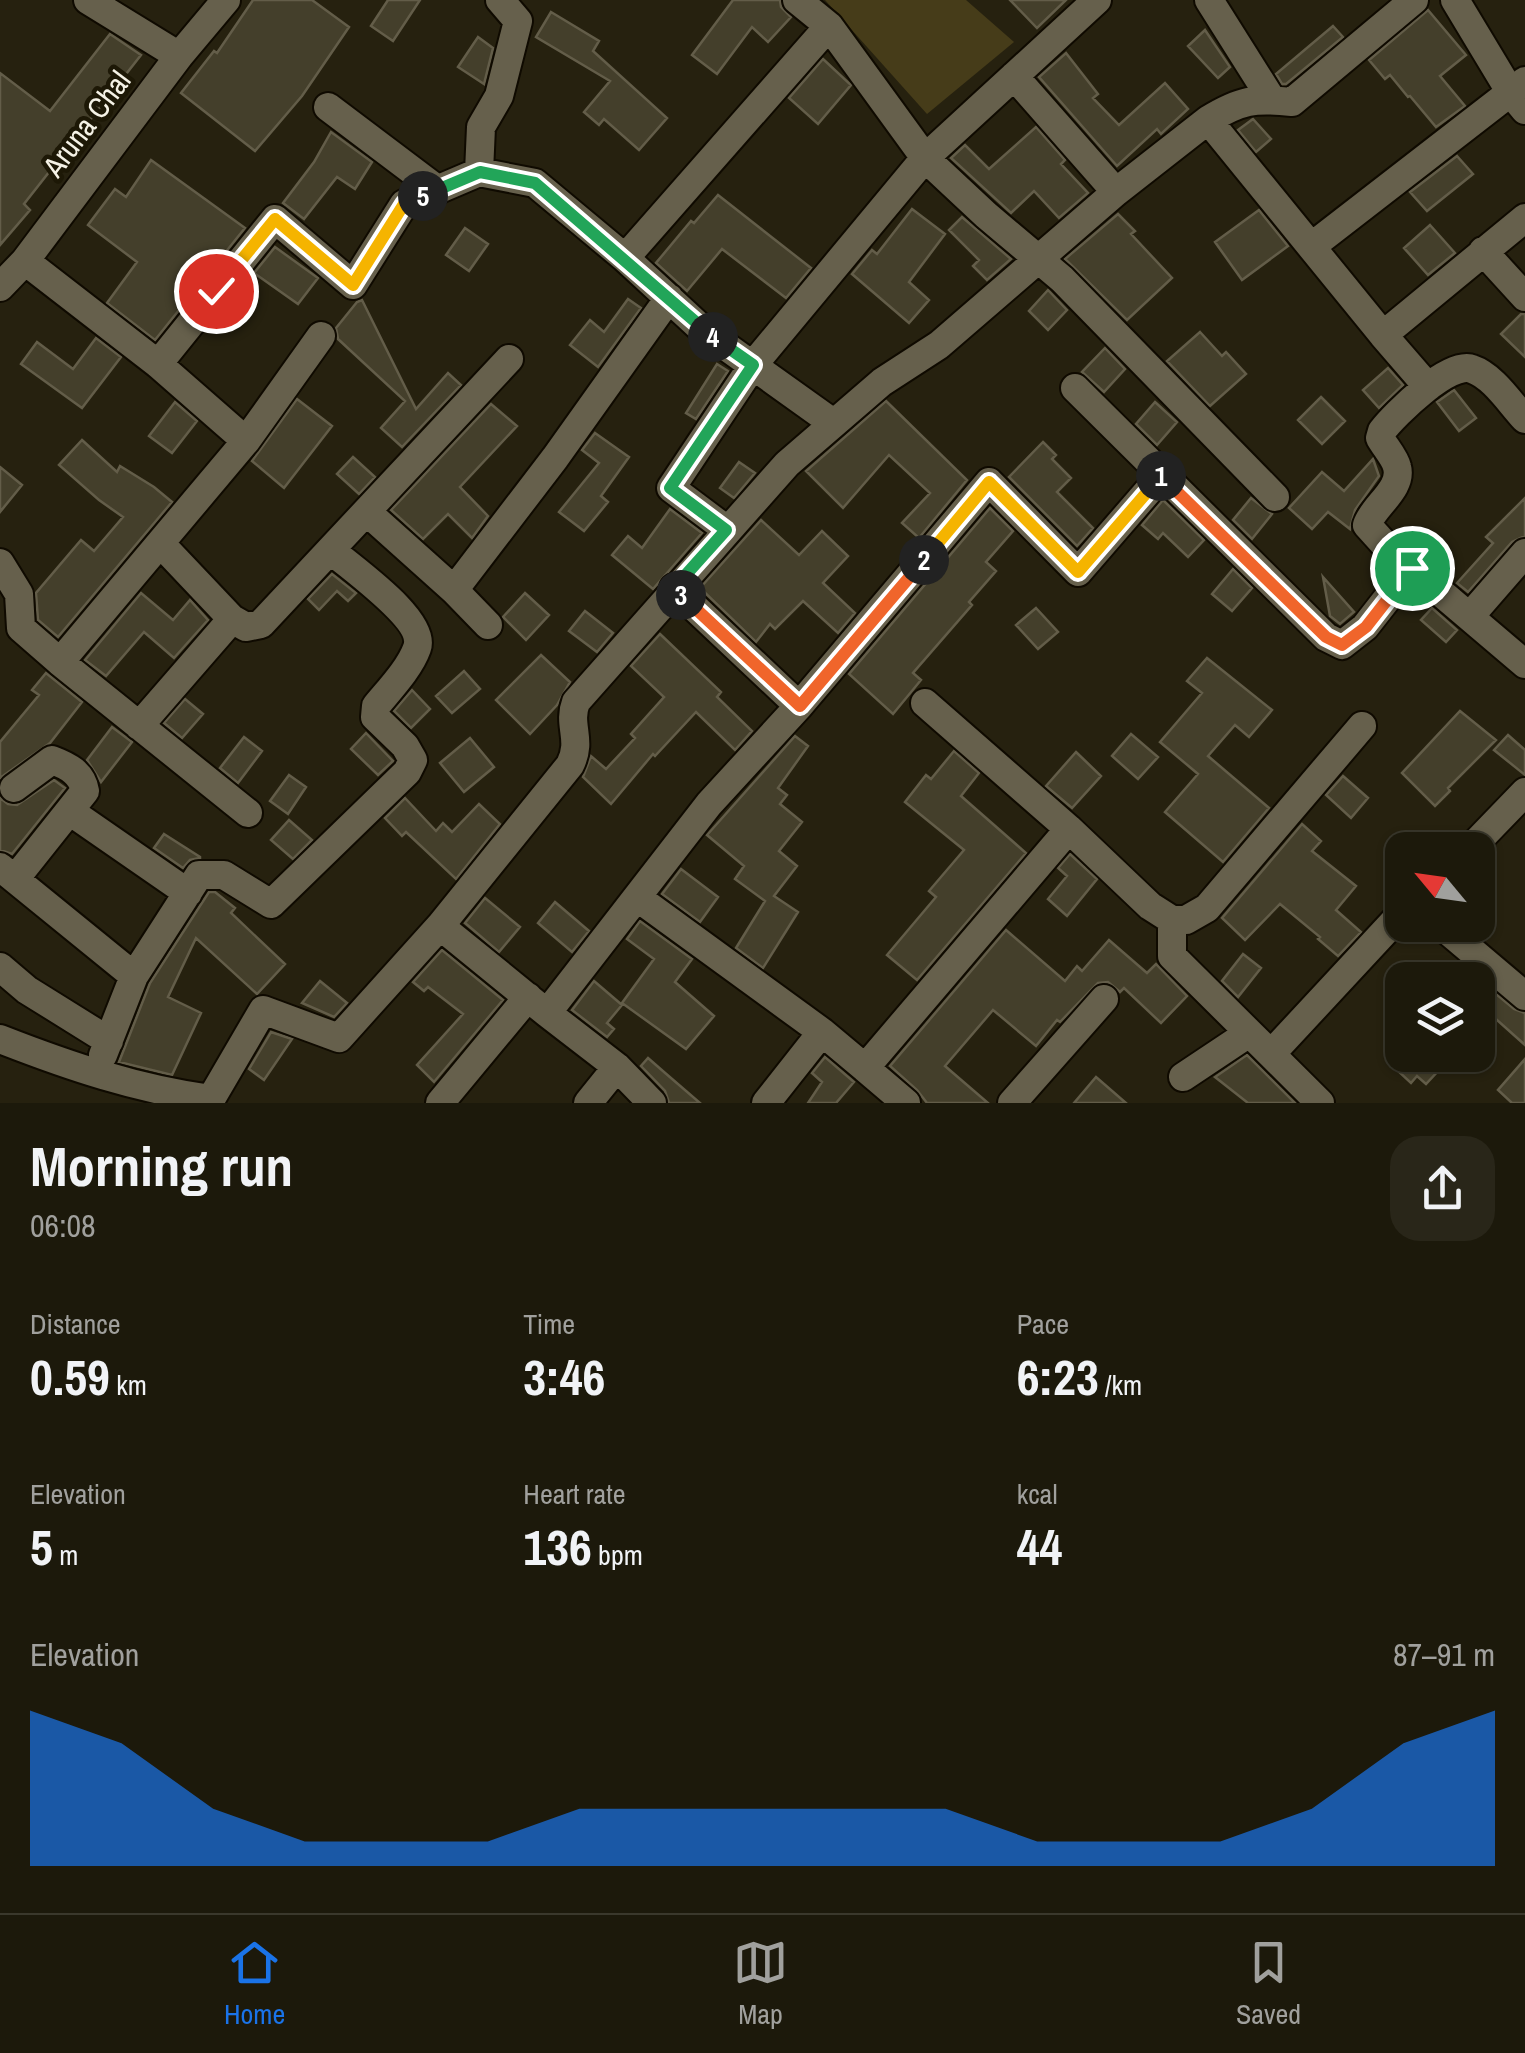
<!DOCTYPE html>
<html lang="en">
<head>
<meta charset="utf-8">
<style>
	body { margin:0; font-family:"Archivo Narrow",sans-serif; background:#292619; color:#f1f3f6; height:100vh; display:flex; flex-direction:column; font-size:38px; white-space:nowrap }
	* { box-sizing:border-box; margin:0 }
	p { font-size:32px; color:#a0a09d }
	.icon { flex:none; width:55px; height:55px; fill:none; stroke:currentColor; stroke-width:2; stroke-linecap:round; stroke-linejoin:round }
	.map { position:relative; height:1103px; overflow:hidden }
	.side { display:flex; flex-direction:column; background:#1c190b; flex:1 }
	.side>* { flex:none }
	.needle { width:65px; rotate:299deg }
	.tools { position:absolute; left:1385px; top:832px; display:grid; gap:20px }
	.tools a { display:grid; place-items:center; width:110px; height:110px; border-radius:20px; background:#1c190b; box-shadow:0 2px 8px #0004,0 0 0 2px #3a382c; font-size:50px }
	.pin { position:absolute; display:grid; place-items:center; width:85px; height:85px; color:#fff; margin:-42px; border:5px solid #fff; border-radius:50%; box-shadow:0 2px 10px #0007 }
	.km { position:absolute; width:50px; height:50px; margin:-25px; border-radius:50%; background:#222; color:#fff; font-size:28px; line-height:50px; text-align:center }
	.round { display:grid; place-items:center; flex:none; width:105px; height:105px; border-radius:30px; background:#292619 }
	.summary { display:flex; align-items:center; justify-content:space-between; height:170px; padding:0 30px }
	h1 { font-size:55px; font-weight:700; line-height:75px }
	.metrics { display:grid; grid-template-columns:repeat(3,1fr); gap:15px; height:170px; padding:10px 30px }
	.metrics div { display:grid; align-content:center }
	.metrics b { font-size:50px; font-weight:700 }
	.metrics small { font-size:28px; font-weight:400 }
	.metrics p { font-size:28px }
	.chart { height:280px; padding:20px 30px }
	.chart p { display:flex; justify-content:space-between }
	.chart svg { width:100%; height:180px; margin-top:10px; fill:#1a73e8; opacity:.7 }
	.tabs { display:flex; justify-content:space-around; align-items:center; height:140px; border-top:2px solid #3a382c; background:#1c190b; font-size:28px; color:#a0a09d }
	.tabs a { display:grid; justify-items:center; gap:5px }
	.tabs .selected { color:#1a73e8 }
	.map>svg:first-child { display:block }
	.green { fill:#463c19 }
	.building { fill:#443f2b; stroke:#635d49; stroke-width:2.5 }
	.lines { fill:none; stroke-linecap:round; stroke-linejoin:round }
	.minor-casing { stroke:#0f0a00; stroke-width:32 }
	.minor { stroke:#66604c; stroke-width:28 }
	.split-1-casing { stroke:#fff; stroke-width:20 }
	.split-2-casing { stroke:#fff; stroke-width:20 }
	.split-3-casing { stroke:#fff; stroke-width:20 }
	.split-4-casing { stroke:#fff; stroke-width:20 }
	.split-5-casing { stroke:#fff; stroke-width:20 }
	.split-6-casing { stroke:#fff; stroke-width:20 }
	.split-1 { stroke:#f0652b; stroke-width:12 }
	.split-2 { stroke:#f5b400; stroke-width:12 }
	.split-3 { stroke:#f0652b; stroke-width:12 }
	.split-4 { stroke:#22a559; stroke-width:12 }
	.split-5 { stroke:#22a559; stroke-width:12 }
	.split-6 { stroke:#f5b400; stroke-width:12 }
	.labels { text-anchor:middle; stroke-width:9; stroke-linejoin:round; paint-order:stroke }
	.street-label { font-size:30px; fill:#f5f2e6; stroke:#1d1806 }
</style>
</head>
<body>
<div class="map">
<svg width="1525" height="1103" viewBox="0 0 1525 1103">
	<rect width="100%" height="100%" fill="#26210f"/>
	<!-- green -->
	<path class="green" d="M825 0H966L1014 42 927 114Z"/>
	<!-- building -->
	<path class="building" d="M253 0H312L349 27 302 96 255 151 181 93 214 51 217 53Z
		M388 0H420L393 41 371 26Z
		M733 0H780L781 7 791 17 768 42 752 27 717 74 692 55Z
		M1010 0H1066L1037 28Z
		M1428 10 1466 55 1440 76 1465 106 1436 127 1410 96 1408 97 1390 75 1385 79 1369 60Z
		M551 12 599 41 593 51 667 118 639 150 604 119 599 125 584 112 610 81 536 37Z
		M1333 26 1343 37 1286 84H1282L1276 74Z
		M1205 30 1230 67 1218 78 1188 46Z
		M110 34 141 55 24 204 30 210 0 245V73L50 111Z
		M478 37 493 48 484 84 458 67Z
		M1066 53 1098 94 1093 98 1119 125 1165 83 1188 109 1161 134 1157 129 1117 166 1039 77Z
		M823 59 851 85 818 124 789 98Z
		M1253 119 1271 139 1256 152 1238 130Z
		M1036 127 1065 160 1061 164 1088 193 1059 218 1034 191 1011 213 951 158 965 145 989 169Z
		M331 132 372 162 355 189 337 177 304 219 283 203 314 162Z
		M1457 156 1473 174 1427 211 1410 192Z
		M151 160 245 228 155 340 107 303 137 262 88 225 115 189 126 197Z
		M718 195 811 268 786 298 722 249 687 291 656 263 691 221 694 223Z
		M912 209 945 234 909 282 929 300 909 323 852 274 872 250 877 254Z
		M1259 210 1288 246 1242 280 1215 242Z
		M1118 214 1135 231 1131 234 1172 278 1127 320 1065 259Z
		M962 217 1011 259 987 280 973 266 979 260 949 230Z
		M1430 225 1455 253 1428 275 1404 248Z
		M465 228 488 244 469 271 446 255Z
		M275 247 318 278 298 304 254 273Z
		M1048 290 1067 310 1048 330 1029 311Z
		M628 299 641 308 598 367 570 345 590 320 604 332Z
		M362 300 416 409 448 373 461 385 402 447 381 428 405 401 338 339 336 328 357 302Z
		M1521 314H1525V357L1501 334Z
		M1200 332 1222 356 1226 352 1246 374 1210 406 1167 361Z
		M96 338 121 357 82 408 21 364 37 342 73 369Z
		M1105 348 1125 369 1104 392 1082 372Z
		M717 364 728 371 696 419 686 413Z
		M1388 368 1403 385 1379 408 1363 390Z
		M1454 390 1476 418 1459 431 1437 402Z
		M1321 397 1345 421 1322 444 1298 420Z
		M297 399 332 426 284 488 252 461Z
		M886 401 967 480 919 538 902 523 930 493 889 455 843 508 806 471Z
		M175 402 197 421 172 453 149 436Z
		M1155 402 1177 422 1157 445 1136 424Z
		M491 404 517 426 460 487 488 516 472 538 448 514 423 539 391 510Z
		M595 433 629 457 601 496 608 502 584 531 559 512 599 463 582 450Z
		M82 440 117 472 120 466 154 487 172 502 58 637 38 620 36 593 81 540 94 551 123 517 99 500 59 465Z
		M1043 442 1056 455 1052 459 1071 478 1057 492 1093 528 1077 546 1009 477Z
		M353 457 375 477 359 494 337 474Z
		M1373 459 1379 476 1355 510 1350 529 1328 512 1312 529 1289 508 1322 472 1344 491Z
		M739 462 755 473 734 498 720 488Z
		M0 467 22 485 0 512Z
		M1251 498 1272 514 1252 539 1233 520Z
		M1525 498V536L1512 542 1468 592 1457 583 1493 543 1486 537Z
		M1163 500 1204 540 1188 557 1163 533 1158 539 1142 525Z
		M990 508 1013 531 986 562 996 571 969 602 972 605 913 673 921 680 893 714 849 674Z
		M670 509 702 533 653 589 612 555 628 536 642 548Z
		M761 520 799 555 822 531 848 556 823 583 855 613 838 633 803 601 775 629 770 624 756 642 700 588Z
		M1233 569 1252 588 1232 611 1212 594Z
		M332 574 356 593 348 601 337 591 319 610 308 599Z
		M1323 577 1354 612 1340 624 1330 616Z
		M141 593 173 620 190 600 208 620 174 658 144 632 106 676 85 660Z
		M525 593 549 615 526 640 503 617Z
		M1036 608 1058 632 1038 649 1016 625Z
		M1432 608 1457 630 1446 642 1421 620Z
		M585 611 613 633 597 652 569 631Z
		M660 634 721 692 717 697 752 731 735 750 696 712 655 756 653 754 611 804 583 777 591 756 606 769 635 738 631 734 664 697 631 666Z
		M541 655 570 682 557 705 530 734 496 700Z
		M1207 658 1272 710 1249 737 1235 725 1208 756 1269 808 1223 862 1165 812 1198 774 1160 742 1202 693 1187 681Z
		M464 671 480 689 452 713 436 696Z
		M46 673 82 702 50 743 0 778V742L39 695 32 690Z
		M412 690 430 709 411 728 394 711Z
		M185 699 203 714 182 738 164 723Z
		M1460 711 1496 740 1448 788 1450 791 1435 806 1402 773Z
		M112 727 132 742 101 782 87 760Z
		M366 733 393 761 378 775 351 749Z
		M1131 734 1158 757 1138 779 1112 756Z
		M1508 735 1525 750V775L1494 750Z
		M795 736 808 746 778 788 787 795 780 804 802 822 779 851 797 866 774 896 798 912 763 968 736 948 765 901 735 879 744 866 707 835Z
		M244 737 262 751 238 783 220 768Z
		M470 738 494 767 464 792 440 763Z
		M954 751 979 773 961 796 1026 853 917 980 887 955 936 897 929 891 964 850 905 802 926 775 931 779Z
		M1076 752 1101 776 1072 808 1046 786Z
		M289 775 306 787 288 814 270 801Z
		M1343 776 1368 798 1351 818 1326 795Z
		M54 780 65 788 12 854 0 850V798L8 804 17 805Z
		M405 798 436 831 443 823 452 832 479 804 500 824 456 879 406 832 402 836 385 818Z
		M289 820 312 840 293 859 271 840Z
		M1302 824 1321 841 1312 851 1356 886 1336 910 1361 932 1338 956 1318 939 1320 937 1280 904 1245 940 1222 918Z
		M164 834 200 857V858L190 860 183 868 154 848Z
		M1070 854 1097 879 1067 916 1048 899 1067 876 1058 868Z
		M681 869 718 897 700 922 662 894Z
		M209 892H215L235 908 231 913 285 964 257 994 196 938 168 997 201 1013 172 1075 119 1062 150 983Z
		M485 898 520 927 499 952 465 923Z
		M555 902 589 931 572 952 538 923Z
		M640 921 692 959 675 982 714 1016 686 1049 622 1003 654 959 627 939Z
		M1006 930 1065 981 1077 966 1082 971 1109 940 1147 973 1156 964 1187 996 1161 1023 1124 988 1120 992 1108 982 1098 983 1060 1022 1057 1020 1036 1046 993 1010 945 1066 988 1103H927L917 1090 890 1066Z
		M442 950 503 1000 434 1082 417 1065 463 1014 428 987 424 991 413 982Z
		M1243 954 1261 968 1238 997 1222 981Z
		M1478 979 1514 1009 1525 1013V1045L1478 1003Z
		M320 981 347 1003 334 1017 302 1003Z
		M594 981 622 1005 607 1023 614 1029 607 1037 572 1010Z
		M271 1032 292 1039 264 1080 249 1069Z
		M1247 1055 1295 1103H1248L1215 1077Z
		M1412 1055H1422L1439 1070 1426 1084 1417 1076 1411 1083 1398 1071Z
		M825 1057 854 1082 836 1103H808L822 1082 812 1073Z
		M648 1058 664 1072 700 1103H669L665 1091 641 1066Z
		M1525 1059V1103H1512L1498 1090Z
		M1096 1077 1126 1103H1074Z"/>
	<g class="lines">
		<defs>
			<path id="minor" d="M88 0 179 56
				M797 0 829 26 925 158 1097 0
				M1209 0 1272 100
				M1455 0 1511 93 1525 110
				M1014 76 1116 192 1208 120 1383 335 1525 218
				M328 107 438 190
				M1208 120C1241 100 1254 98 1292 102L1414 0
				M479 172 481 127 499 96 518 21 500 0
				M1312 246 1525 81
				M1483 251 1525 297
				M625 258 829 26
				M25 261 158 364 246 441 321 336
				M0 287 25 261 179 56 226 0
				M1383 335 1428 387
				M158 364 275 219 353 285 404 204 479 172 535 183 625 258 703 330 833 423
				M1075 388 1326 637 1342 645 1365 627 1412 567
				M1525 419C1510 403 1493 376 1472 369 1450 360 1395 414 1382 431L1380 438C1385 447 1395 458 1397 467 1403 489 1373 506 1367 525L1386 546 1525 664
				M246 441 60 662 248 813
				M367 512 454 590 488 625
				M727 530 671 488 753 365 925 158 986 215 1062 279 1275 497
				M161 544 232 619 246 627 261 624 509 359
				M0 563 19 594 21 628 60 662
				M674 588 799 706
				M454 590 555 458 669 298
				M1471 615 1525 553
				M925 703 1069 829 1150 906 1172 920H1186L1207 908 1362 726
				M139 726 232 619
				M14 788 52 760C68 766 82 773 85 791L15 879
				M71 812 188 893
				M1469 850 1525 792
				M0 867 134 976 199 875H224L271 904 407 772 413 760 405 746 375 717 376 706C390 689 410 668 417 648 427 620 352 569 332 551
				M638 898 822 1032 865 1068 1069 829
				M1172 920V956L1320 1103
				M1441 925 1525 996
				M440 926 547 1013 709 804 799 706 989 482 1078 572 1162 475
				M0 967 27 990 109 1041
				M547 1013 617 1067 652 1103
				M0 1039C69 1066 137 1089 211 1099L263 1010 339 1038 440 926 570 765C583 739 567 726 576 702L787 464 882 382 939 345 1116 192
				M1271 1054 1402 913
				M103 1055 134 976
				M865 1068 906 1103
				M1183 1077 1249 1033
				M440 1103 528 997
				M588 1103 617 1067
				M766 1103 822 1032
				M1012 1103 1104 999"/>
		</defs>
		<!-- minor casing -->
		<use href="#minor" class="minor-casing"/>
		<!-- minor -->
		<use href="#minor" class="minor"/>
	</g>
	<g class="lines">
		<defs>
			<path id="split-1" d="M1161 476 1326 637 1342 645 1366 627 1412 568"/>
			<path id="split-2" d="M924 560 989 482 1078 572 1161 476"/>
			<path id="split-3" d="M681 595 800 706 924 560"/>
			<path id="split-4" d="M681 595 674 588 726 530 670 488 753 365 713 337"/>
			<path id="split-5" d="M423 196 480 172 535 183 713 337"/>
			<path id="split-6" d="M216 291 275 219 353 285 404 204 423 196"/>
		</defs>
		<!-- split-1 casing -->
		<use href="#split-1" class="split-1-casing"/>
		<!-- split-2 casing -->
		<use href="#split-2" class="split-2-casing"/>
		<!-- split-3 casing -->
		<use href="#split-3" class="split-3-casing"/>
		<!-- split-4 casing -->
		<use href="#split-4" class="split-4-casing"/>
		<!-- split-5 casing -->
		<use href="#split-5" class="split-5-casing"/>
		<!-- split-6 casing -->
		<use href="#split-6" class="split-6-casing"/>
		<!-- split-1 -->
		<use href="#split-1" class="split-1"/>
		<!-- split-2 -->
		<use href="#split-2" class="split-2"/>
		<!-- split-3 -->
		<use href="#split-3" class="split-3"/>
		<!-- split-4 -->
		<use href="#split-4" class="split-4"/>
		<!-- split-5 -->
		<use href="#split-5" class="split-5"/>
		<!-- split-6 -->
		<use href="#split-6" class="split-6"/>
	</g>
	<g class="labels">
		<!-- street labels -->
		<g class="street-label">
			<text transform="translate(87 124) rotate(-53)" y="10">Aruna Chal</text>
		</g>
	</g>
</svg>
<div class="tools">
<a><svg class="needle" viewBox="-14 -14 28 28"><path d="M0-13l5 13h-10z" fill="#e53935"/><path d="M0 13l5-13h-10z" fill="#a0a09d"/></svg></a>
<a><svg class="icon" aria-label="layers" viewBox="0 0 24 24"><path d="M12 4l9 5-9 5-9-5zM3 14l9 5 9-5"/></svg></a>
</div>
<div class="pin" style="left:1412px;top:568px;background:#1e9e55"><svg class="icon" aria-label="arrive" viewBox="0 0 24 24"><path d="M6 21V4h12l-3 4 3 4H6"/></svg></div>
<div class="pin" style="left:216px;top:291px;background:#d93025"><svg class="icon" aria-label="check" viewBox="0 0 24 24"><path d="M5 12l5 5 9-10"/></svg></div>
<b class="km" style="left:1161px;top:476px">1</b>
<b class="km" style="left:924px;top:560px">2</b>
<b class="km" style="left:681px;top:595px">3</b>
<b class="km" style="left:713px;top:337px">4</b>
<b class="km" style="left:423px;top:196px">5</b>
</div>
<section class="side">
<div class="summary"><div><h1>Morning run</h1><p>06:08</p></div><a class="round"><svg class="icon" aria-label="share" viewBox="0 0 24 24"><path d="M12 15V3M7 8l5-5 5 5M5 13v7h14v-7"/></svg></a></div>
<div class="metrics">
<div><p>Distance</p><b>0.59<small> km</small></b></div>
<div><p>Time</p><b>3:46</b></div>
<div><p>Pace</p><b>6:23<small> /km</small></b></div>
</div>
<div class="metrics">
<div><p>Elevation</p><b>5<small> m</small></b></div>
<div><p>Heart rate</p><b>136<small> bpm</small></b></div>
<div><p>kcal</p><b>44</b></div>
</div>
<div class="chart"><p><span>Elevation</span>87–91 m</p>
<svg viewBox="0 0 160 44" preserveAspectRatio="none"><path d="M0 44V6L10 14L20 30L30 38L40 38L50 38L60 30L70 30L80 30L90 30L100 30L110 38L120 38L130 38L140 30L150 14L160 6V44z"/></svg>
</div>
</section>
<nav class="tabs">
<a class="selected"><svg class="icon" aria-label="home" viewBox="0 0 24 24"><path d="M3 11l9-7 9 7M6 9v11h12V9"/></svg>Home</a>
<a><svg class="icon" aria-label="map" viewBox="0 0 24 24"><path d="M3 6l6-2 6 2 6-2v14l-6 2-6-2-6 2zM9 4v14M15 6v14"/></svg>Map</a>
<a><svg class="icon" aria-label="saved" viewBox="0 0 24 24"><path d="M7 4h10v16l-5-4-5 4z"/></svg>Saved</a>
</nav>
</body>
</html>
